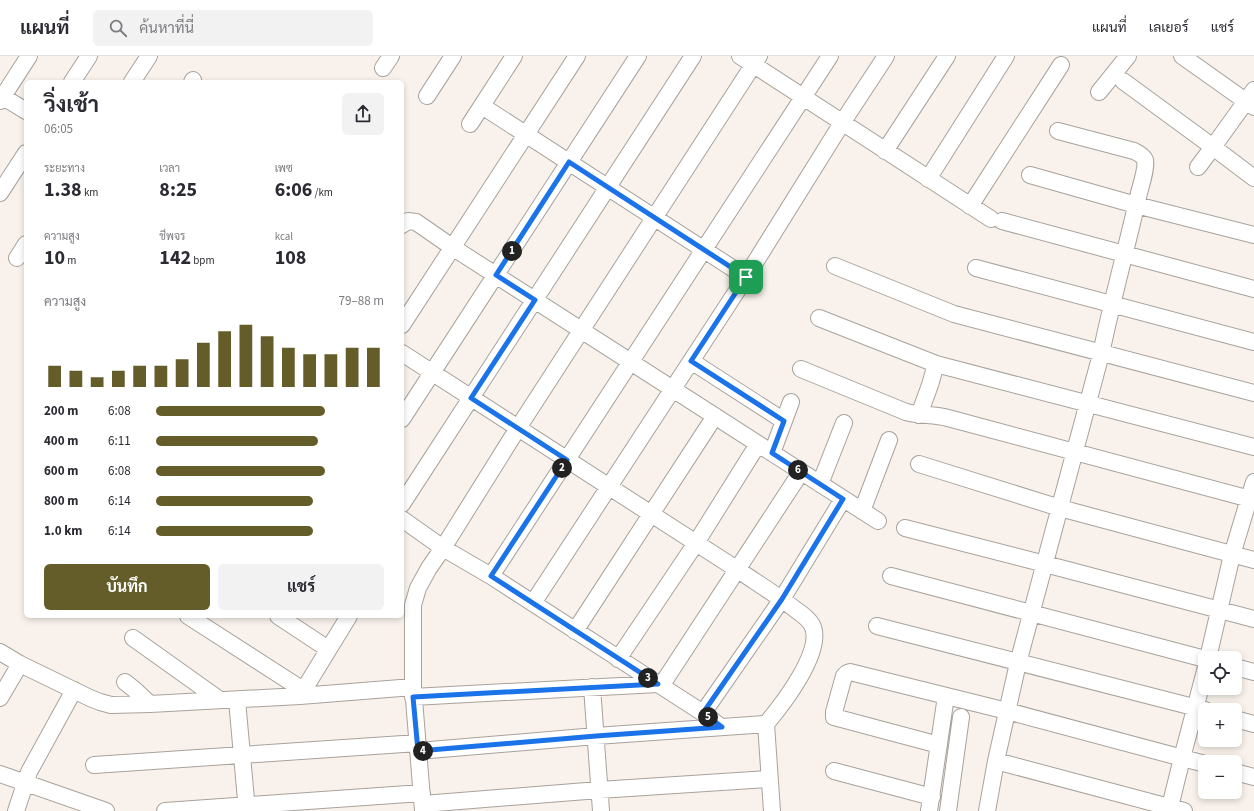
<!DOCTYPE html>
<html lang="th">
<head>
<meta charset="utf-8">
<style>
	body { margin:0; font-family:"Source Sans 3",Sarabun,sans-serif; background:#f2f2f3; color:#2b2b33; height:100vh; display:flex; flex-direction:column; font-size:15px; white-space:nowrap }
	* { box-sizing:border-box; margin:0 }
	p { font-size:13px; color:#7c7c81 }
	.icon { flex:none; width:22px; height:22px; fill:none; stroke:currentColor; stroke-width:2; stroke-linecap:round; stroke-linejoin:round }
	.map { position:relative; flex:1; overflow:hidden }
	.side { position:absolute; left:24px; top:24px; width:380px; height:538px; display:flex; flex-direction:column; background:#fff; border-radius:6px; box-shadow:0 2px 6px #0003 }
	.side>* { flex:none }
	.buttons { position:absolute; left:1198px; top:595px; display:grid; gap:8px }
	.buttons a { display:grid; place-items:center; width:44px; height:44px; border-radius:6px; background:#fff; box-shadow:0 2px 6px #0003; font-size:20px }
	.pin { position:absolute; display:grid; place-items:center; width:34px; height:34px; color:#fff; margin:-17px; border-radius:8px; box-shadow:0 2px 6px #0006 }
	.km { position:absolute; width:20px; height:20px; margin:-10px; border-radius:50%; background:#222; color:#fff; font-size:11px; line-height:20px; text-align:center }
	.round { display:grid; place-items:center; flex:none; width:42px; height:42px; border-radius:6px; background:#f2f2f3 }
	.headline { display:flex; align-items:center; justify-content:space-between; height:68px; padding:0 20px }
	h1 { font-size:22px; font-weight:700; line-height:30px }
	.metrics { display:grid; grid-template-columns:repeat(3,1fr); gap:6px; height:68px; padding:4px 20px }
	.metrics div { display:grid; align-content:center }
	.metrics b { font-size:20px; font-weight:700 }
	.metrics small { font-size:11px; font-weight:400 }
	.metrics p { font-size:11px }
	.chart { height:112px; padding:8px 20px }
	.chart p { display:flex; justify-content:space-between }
	.chart svg { width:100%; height:72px; margin-top:4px; stroke:#645d29; stroke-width:6 }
	.cta { display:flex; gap:8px; margin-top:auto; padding:8px 20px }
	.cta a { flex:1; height:46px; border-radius:6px; background:#645d29; color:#fff; font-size:16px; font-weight:700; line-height:46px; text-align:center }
	.cta a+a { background:#f2f2f3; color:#2b2b33 }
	ul { padding:0 20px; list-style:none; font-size:13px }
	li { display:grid; grid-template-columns:64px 48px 1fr; align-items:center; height:30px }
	li i { height:10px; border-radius:5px; background:#645d29 }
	header { display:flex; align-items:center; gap:24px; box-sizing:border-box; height:56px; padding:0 20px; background:#fff; border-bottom:1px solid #e1e1e2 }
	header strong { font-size:19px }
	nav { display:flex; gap:22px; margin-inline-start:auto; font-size:14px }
	.search { width:280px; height:36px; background:#f2f2f3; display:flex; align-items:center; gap:10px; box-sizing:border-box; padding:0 14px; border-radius:6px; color:#7c7c81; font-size:15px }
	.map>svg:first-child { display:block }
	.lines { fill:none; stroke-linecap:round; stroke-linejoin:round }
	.minor-casing { stroke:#a8a29c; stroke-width:18 }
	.minor { stroke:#fff; stroke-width:16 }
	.route-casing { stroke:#fff; stroke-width:8 }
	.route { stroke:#1a73e8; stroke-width:5 }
</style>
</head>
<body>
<header>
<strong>แผนที่</strong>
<div class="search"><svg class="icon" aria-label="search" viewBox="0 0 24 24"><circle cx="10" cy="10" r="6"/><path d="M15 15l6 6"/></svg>ค้นหาที่นี่</div>
<nav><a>แผนที่</a><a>เลเยอร์</a><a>แชร์</a></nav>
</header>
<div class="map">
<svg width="1254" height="755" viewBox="0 0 1254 755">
	<rect width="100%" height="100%" fill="#f9f2ec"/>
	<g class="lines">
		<defs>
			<path id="minor" d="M740 0 991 163
				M1182 0 1254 51
				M383 12 391 0
				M1123 25 1213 91 1254 34
				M72 26 89 0
				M132 26 149 0
				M192 26 193 24
				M1099 36 1128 0
				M0 39 26 55
				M427 40 453 0
				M0 45 29 0
				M482 50 746 221
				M470 68 514 0
				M885 95 947 0
				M1198 111 1213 91 1254 122
				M1030 119 1136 149 1254 179
				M928 123 1006 0
				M0 137 26 97
				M970 150 1061 9
				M1002 165 1254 233
				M402 169 408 165 416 166 452 191 878 465
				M17 202 26 188
				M835 210 954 258 1254 337
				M976 212 1254 286
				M819 262 936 308 1254 391
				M402 269 577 0
				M402 297 738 514C757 527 777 539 796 554 802 558 808 562 812 569 825 594 782 649 766 668L772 755
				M691 305 784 365
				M801 313 906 356C920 360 934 358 948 362L1254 444
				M919 359 930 329 936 308
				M402 363 638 0
				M772 397 791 346
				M919 408 1060 452 1254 504
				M820 428 844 367
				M402 448 693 0
				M862 455 889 384
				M402 463 443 492 491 520 703 657 721 671
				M905 472 1045 508 1254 563
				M491 520 830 0
				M891 520 1205 603
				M533 547 746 221 842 67 886 0
				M188 560 303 634
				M278 560 328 593
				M877 570 1205 654
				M575 575 715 360
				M133 582 220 644
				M0 596 20 608 90 642 100 646 111 649 150 648 300 640 413 631
				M1208 602 1232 499 1254 426
				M618 603 696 487 758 388
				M1235 611 1254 616
				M125 626 135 634 150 648
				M661 630 801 416
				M592 631 601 755
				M300 640 349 560
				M413 641 658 628
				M0 642 20 608
				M237 644 247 755
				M703 657 782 543 843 443
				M1235 663 1254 668
				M939 689 834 661V656L844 620 847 617 850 616 862 619 1007 655 1205 708
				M418 695 596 680 766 668
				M996 705 1184 755
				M94 709 418 687
				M834 715 932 741
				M1235 716 1254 721
				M0 718 106 755
				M423 748 599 734 769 723
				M16 755 29 716 74 634
				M165 755 422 737
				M423 755 413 631V549L418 532 429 512 443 492 518 372 759 0
				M929 755 946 640
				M948 755 961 661
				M987 755 996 705 1018 607 1101 298C1112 244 1127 191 1139 137 1141 129 1147 111 1145 104 1143 99 1138 97 1134 95L1058 75
				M1169 755 1182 702 1205 615"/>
		</defs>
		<!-- minor casing -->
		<use href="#minor" class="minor-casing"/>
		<!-- minor -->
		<use href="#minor" class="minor"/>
	</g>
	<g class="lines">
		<defs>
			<path id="route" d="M569 106 746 221 691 305 784 365 772 397 843 443 782 543 703 657 722 671 596 680 418 695 413 641 658 628 491 520 567 404 471 342 535 244 496 219Z"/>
		</defs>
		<!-- route casing -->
		<use href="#route" class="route-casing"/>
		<!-- route -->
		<use href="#route" class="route"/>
	</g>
</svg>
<div class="buttons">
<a><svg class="icon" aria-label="locate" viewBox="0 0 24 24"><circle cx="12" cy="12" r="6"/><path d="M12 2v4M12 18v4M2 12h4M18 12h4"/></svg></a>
<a>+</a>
<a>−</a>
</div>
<div class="pin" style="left:746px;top:221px;background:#1e9e55"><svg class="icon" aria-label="arrive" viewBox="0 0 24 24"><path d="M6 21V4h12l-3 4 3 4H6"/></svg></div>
<b class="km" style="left:512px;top:195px">1</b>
<b class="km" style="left:562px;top:412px">2</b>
<b class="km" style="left:648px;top:622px">3</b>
<b class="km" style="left:423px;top:695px">4</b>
<b class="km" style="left:708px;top:661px">5</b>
<b class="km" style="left:798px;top:414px">6</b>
<section class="side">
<div class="headline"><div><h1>วิ่งเช้า</h1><p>06:05</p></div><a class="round"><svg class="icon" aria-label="share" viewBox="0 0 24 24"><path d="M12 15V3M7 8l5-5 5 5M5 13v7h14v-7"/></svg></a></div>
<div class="metrics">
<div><p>ระยะทาง</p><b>1.38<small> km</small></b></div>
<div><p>เวลา</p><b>8:25</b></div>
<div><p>เพซ</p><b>6:06<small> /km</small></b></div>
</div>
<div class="metrics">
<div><p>ความสูง</p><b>10<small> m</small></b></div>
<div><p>ชีพจร</p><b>142<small> bpm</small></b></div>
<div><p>kcal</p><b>108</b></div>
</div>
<div class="chart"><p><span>ความสูง</span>79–88 m</p>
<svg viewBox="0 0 160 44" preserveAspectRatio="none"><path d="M5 44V31M15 44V34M25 44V38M35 44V34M45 44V31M55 44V31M65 44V27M75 44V17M85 44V10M95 44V6M105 44V13M115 44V20M125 44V24M135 44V24M145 44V20M155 44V20"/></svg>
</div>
<ul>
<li><b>200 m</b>6:08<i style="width:74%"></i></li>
<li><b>400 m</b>6:11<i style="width:71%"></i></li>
<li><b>600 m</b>6:08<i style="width:74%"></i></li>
<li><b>800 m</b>6:14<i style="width:69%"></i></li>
<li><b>1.0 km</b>6:14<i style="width:69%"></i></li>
</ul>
<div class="cta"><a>บันทึก</a><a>แชร์</a></div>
</section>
</div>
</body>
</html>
